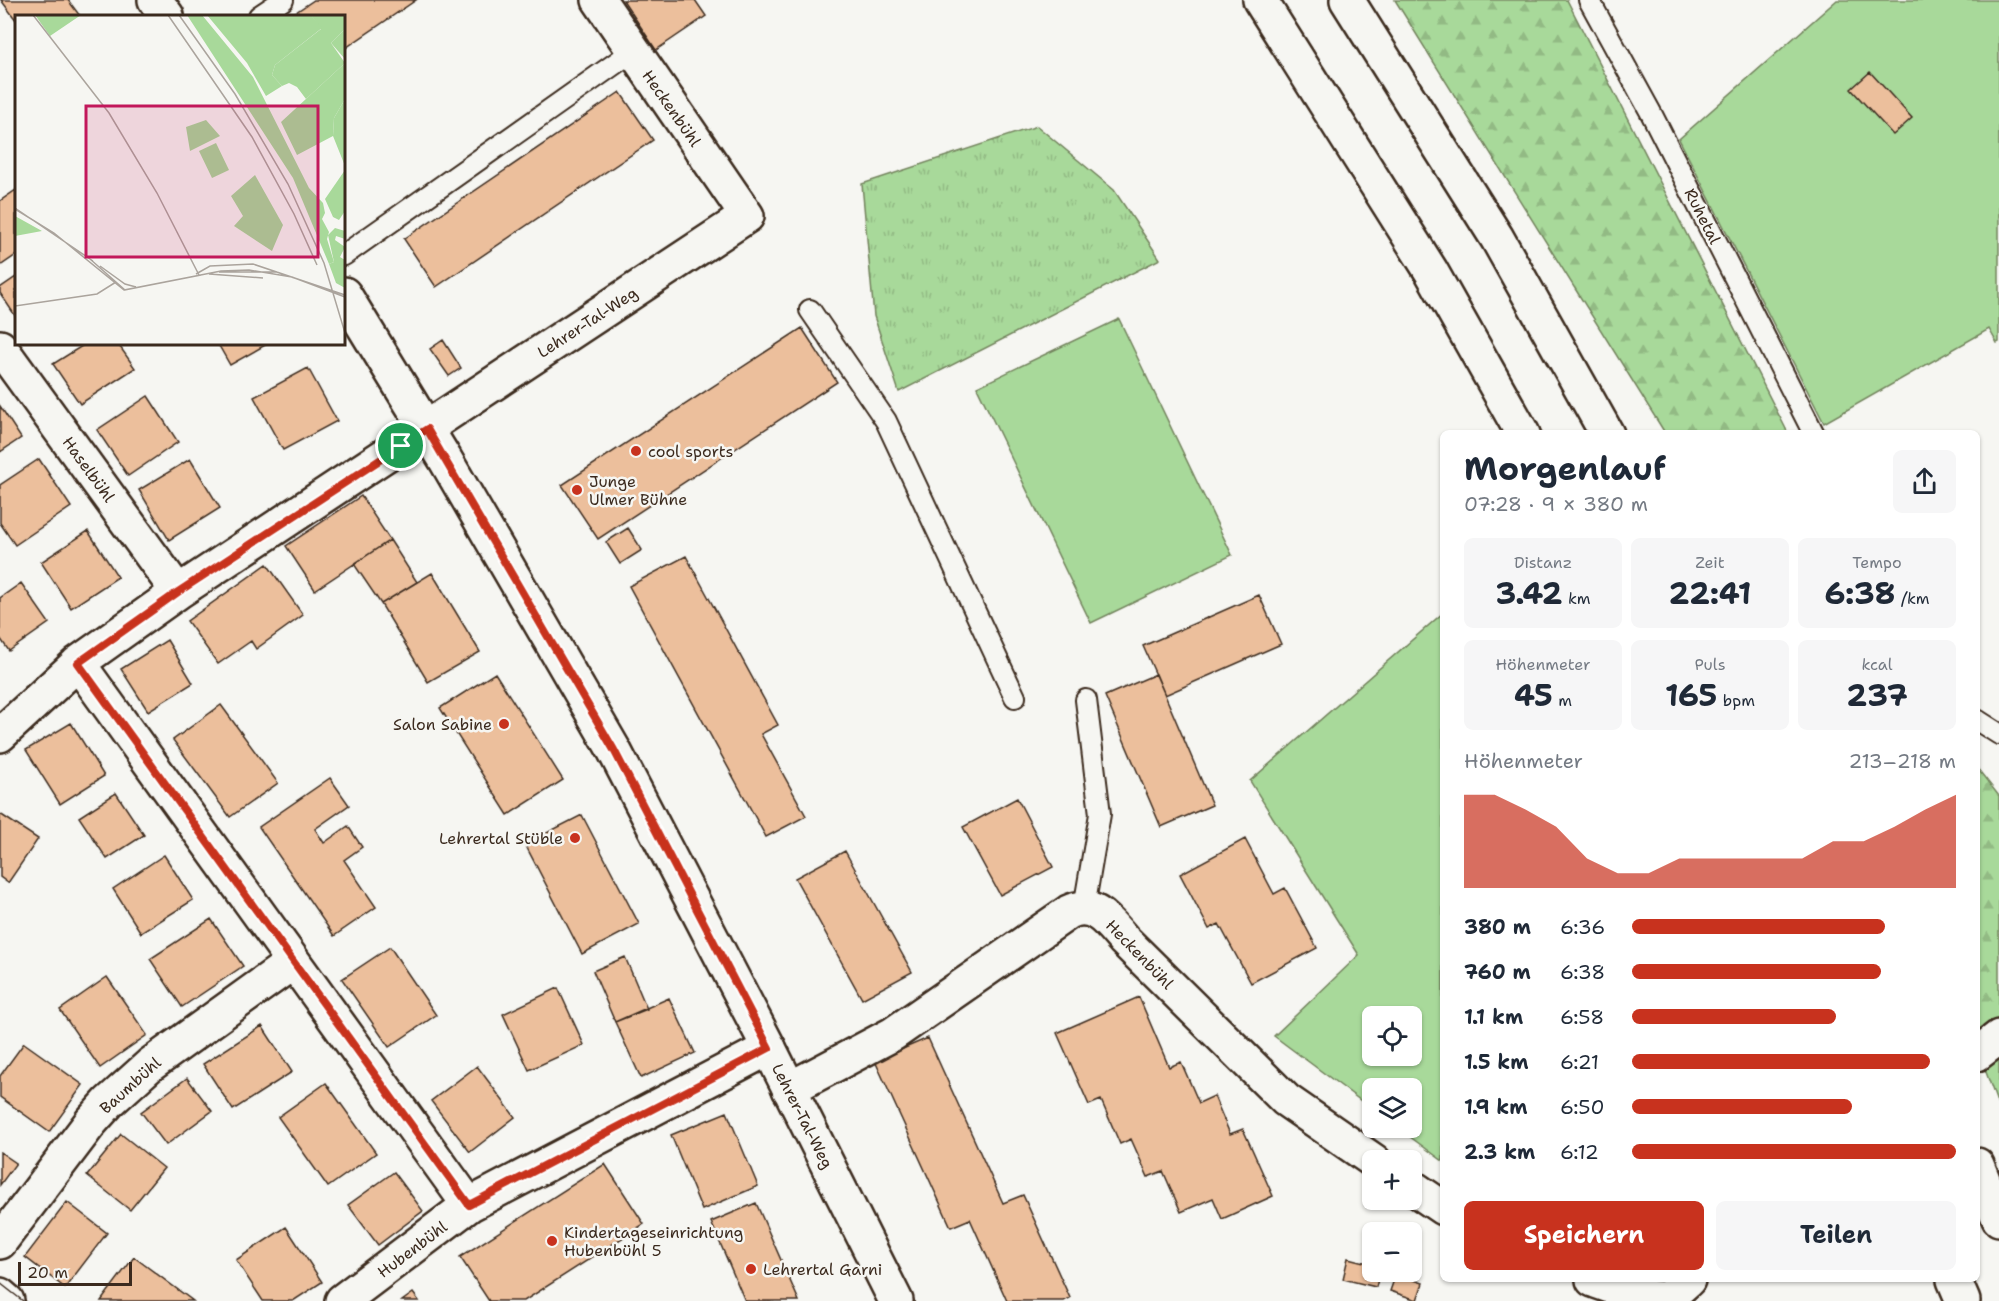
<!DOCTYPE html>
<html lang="de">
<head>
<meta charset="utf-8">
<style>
	body { margin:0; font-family:"Shantell Sans",sans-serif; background:#f6f6f7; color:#1f2937; height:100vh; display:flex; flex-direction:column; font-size:22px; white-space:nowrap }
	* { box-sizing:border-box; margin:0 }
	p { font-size:20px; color:#747a83 }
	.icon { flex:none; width:33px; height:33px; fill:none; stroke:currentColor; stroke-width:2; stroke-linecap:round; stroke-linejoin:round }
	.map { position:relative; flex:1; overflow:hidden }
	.sheet { position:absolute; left:1440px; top:430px; width:540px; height:852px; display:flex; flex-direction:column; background:#fff; border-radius:9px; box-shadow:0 2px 4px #0004 }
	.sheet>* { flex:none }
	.tools { position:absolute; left:1362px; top:1006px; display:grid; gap:12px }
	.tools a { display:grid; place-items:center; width:60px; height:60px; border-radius:9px; background:#fff; box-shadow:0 2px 4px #0004; font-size:30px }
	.scale { position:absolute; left:18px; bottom:15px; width:114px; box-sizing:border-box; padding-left:6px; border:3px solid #3b2a1e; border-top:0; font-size:16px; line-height:21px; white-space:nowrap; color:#3b2a1e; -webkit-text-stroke:4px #f6f6f2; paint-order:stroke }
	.pin { position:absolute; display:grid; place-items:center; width:51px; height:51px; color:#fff; margin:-26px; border:3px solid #fff; border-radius:50%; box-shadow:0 2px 6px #0007 }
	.round { display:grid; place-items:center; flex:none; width:63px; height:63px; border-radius:9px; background:#f6f6f7 }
	.head { display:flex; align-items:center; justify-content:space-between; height:102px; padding:0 24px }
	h1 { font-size:33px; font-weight:700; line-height:45px }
	.stats { display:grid; grid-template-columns:repeat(3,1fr); gap:9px; height:102px; padding:6px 24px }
	.stats div { display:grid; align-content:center; border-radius:9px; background:#f6f6f7; text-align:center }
	.stats b { font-size:30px; font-weight:700 }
	.stats small { font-size:16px; font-weight:400 }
	.stats p { font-size:16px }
	.chart { height:168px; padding:12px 24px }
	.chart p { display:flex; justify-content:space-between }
	.chart svg { width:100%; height:108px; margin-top:6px; fill:#c8321e; opacity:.7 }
	.button { display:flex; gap:12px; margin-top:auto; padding:12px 24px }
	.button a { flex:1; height:69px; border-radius:9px; background:#c8321e; color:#fff; font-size:24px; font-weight:700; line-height:69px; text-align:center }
	.button a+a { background:#f6f6f7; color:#1f2937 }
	ul { padding:0 24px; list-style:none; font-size:20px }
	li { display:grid; grid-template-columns:96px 72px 1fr; align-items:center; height:45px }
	li i { height:15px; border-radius:8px; background:#c8321e }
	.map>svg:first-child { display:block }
	.grass { fill:url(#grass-tufts); stroke:#72825c; stroke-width:1.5 }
	.forest { fill:url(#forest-firs); stroke:#72825c; stroke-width:1.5 }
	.garden { fill:#a8d99a; stroke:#72825c; stroke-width:1.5; fill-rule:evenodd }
	.building { fill:#ecbf9c; stroke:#3b2a1e; stroke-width:1.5 }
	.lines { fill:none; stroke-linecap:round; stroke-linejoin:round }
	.lane-casing { stroke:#3b2a1e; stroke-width:24 }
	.street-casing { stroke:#3b2a1e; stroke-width:38 }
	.secondary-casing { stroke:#3b2a1e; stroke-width:38 }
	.highway-casing { stroke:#3b2a1e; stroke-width:38 }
	.lane { stroke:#f6f6f2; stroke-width:20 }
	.street { stroke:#f6f6f2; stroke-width:33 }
	.secondary { stroke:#f6f6f2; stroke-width:33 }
	.highway { stroke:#f6f6f2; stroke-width:33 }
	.tram { stroke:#3b2a1e; stroke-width:1.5 }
	.route-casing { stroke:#fff; stroke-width:12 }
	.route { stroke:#c8321e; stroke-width:8 }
	.poi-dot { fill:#c8321e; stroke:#f6f6f2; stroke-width:2 }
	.labels { text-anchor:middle; stroke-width:5; stroke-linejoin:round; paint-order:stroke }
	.street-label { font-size:16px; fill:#3b2a1e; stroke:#f6f6f2 }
	.poi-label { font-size:16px; fill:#3b2a1e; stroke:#f6f6f2; text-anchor:start }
	.inset-road { fill:none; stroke:#aba49d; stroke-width:1.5 }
	.view { fill:#c2185b; fill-opacity:0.15; stroke:#c2185b; stroke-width:3 }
	.inset-edge { fill:none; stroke:#3b2a1e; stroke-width:3 }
</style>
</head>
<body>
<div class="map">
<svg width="1999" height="1301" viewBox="0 0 1999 1301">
	<defs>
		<pattern id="grass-tufts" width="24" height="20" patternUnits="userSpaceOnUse" patternTransform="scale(1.5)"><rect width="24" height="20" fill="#a8d99a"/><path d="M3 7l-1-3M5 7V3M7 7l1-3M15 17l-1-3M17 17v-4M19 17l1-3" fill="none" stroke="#92ba84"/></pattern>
		<pattern id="forest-firs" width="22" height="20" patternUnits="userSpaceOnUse" patternTransform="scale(1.5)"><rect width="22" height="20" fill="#a8d99a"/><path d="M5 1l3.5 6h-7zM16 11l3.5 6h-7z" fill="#92ba84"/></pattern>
	</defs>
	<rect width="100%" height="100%" fill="#f6f6f2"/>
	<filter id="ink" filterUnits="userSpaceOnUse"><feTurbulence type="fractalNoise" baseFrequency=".0167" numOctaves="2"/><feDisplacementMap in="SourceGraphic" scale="12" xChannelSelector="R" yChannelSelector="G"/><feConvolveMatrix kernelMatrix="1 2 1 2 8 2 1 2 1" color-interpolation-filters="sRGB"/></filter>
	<g filter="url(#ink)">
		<!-- grass -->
		<path class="grass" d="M1037 126 1114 190 1160 259 899 392 874 316 862 184Z"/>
		<!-- forest -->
		<path class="forest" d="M1395 0H1567L1788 433H1665Z
			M1977 768 1999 796V1108L1977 1047Z"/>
		<!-- garden -->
		<path class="garden" d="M1837 0H1999V342L1997 343 1989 329 1824 423 1679 139Z
			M1119 319 1232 555 1091 623 977 387Z
			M1443 613V1161L1398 1128H1412V1089H1372V1109L1274 1036 1359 955 1250 781ZM1372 1017H1412V1056H1372Z"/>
		<!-- building -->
		<path class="building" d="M1 0H68L80 16H16V20Z
			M314 0H416L344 49V16H290Z
			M623 0H695L706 16 656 50Z
			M1870 72 1912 118 1893 135 1851 89Z
			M620 92 653 140 436 287 404 239Z
			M16 190V255L0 266V201Z
			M16 277V317L0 293V288Z
			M802 328 837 382 598 539 562 485Z
			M443 340 461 368 449 376 430 349Z
			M85 344H118L135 368 80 404 53 364Z
			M218 344H267L230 365Z
			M308 368 337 421 283 450 254 397Z
			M148 396 178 442 128 476 97 430Z
			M0 406 21 438 0 452Z
			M39 459 71 507 15 545 0 523V485Z
			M190 459 220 508 169 540 139 490Z
			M361 496 390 540 315 590 286 546Z
			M628 528 642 550 620 564 606 542Z
			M88 531 118 577 71 608 41 562Z
			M390 540 417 582 381 604 354 564Z
			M686 556 778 725 761 734 806 816 766 837 629 586Z
			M267 564 303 615 256 649 251 641 218 664 187 621Z
			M432 573 480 652 428 682 381 604Z
			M21 583 49 623 9 651 0 638V598Z
			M1259 595 1281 644 1165 695 1143 646Z
			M167 640 193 683 148 711 121 669Z
			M495 673 563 780 508 815 440 708Z
			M1156 674 1212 805 1161 827 1105 696Z
			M221 705 278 783 230 817 173 740Z
			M71 723 104 776 60 804 26 750Z
			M330 778 349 805 315 829 324 843 348 826 362 847 344 860 376 907 334 936 259 827Z
			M116 793 144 835 107 859 79 817Z
			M1017 798 1053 867 1000 895 963 827Z
			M0 814 38 839 8 883 0 877Z
			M582 815 639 924 582 954 525 844Z
			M1245 839 1274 894 1285 888 1317 948 1251 983 1219 924 1209 929 1180 874Z
			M845 851 912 972 862 999 795 878Z
			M164 855 193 900 141 933 113 889Z
			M211 919 243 966 182 1007 150 959Z
			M390 947 436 1015 389 1047 342 979Z
			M625 957 647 1009 615 1022 593 971Z
			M107 977 147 1035 100 1068 60 1010Z
			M558 988 584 1045 529 1070 503 1014Z
			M1139 997 1169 1067 1181 1062 1199 1103 1214 1096 1230 1134 1243 1129 1273 1196 1222 1219 1213 1198 1181 1212 1163 1171 1148 1177 1131 1139 1120 1144 1101 1100 1089 1105 1057 1033Z
			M669 998 695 1053 641 1078 615 1022Z
			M262 1026 292 1072 233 1110 203 1064Z
			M928 1038 1003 1203 1023 1195 1070 1298 1064 1301H1007L970 1219 951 1227 875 1061Z
			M24 1043 83 1085 49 1132 0 1097V1076Z
			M477 1066 515 1117 470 1152 431 1101Z
			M187 1078 212 1111 166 1145 141 1112Z
			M326 1083 376 1153 328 1187 278 1117Z
			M727 1112 758 1186 702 1210 671 1135Z
			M121 1134 164 1168 130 1210 87 1176Z
			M0 1152 16 1163 0 1185Z
			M605 1164 644 1224 524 1301H489L460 1257Z
			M394 1172 423 1211 378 1245 348 1205Z
			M67 1202 107 1233 65 1288 25 1257Z
			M756 1203 799 1301H745L711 1222Z
			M286 1227 322 1282 293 1301H263L236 1260Z
			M134 1257 193 1301H101Z
			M1348 1258 1372 1264V1272H1380L1376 1287 1343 1279Z
			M1396 1274 1423 1283 1417 1300 1390 1291Z
			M413 1293 419 1301H402Z"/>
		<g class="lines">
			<defs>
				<path id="lane" d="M1589 0 1650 111 1814 434
					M259 16 283 0
					M344 255 633 51
					M810 310 886 421 1015 697
					M1977 720 1999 734
					M1084 908 1100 814 1086 700"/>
				<path id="street" d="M0 347 178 592
					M78 663 469 1205
					M0 735 78 663 178 592 747 216 599 0
					M1977 1054 1999 1037
					M789 1089 893 1034 1069 912C1094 900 1109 923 1124 940L1286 1100 1374 1161
					M1412 1187 1443 1208
					M0 1242 91 1122 109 1102 150 1065 293 962
					M1593 1280C1611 1286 1647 1301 1666 1298 1674 1294 1682 1285 1688 1280
					M342 1301 469 1205 769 1048"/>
				<path id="secondary" d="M155 0 167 16
					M344 294 445 459 614 750 769 1048 896 1301
					M0 1295 7 1301"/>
				<path id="highway" d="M1260 0 1431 271 1523 434
					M1347 0 1497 238 1607 434
					M1977 1165 1999 1219
					M1954 1280 1963 1301"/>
			</defs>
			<!-- lane casing -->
			<use href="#lane" class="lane-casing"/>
			<!-- street casing -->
			<use href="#street" class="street-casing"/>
			<!-- secondary casing -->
			<use href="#secondary" class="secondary-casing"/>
			<!-- highway casing -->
			<use href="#highway" class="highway-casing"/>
			<!-- lane -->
			<use href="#lane" class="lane"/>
			<!-- street -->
			<use href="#street" class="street"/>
			<!-- secondary -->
			<use href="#secondary" class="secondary"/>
			<!-- highway -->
			<use href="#highway" class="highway"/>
			<!-- tram -->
			<path class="tram" d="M0 1283 23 1301"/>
		</g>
	</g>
	<g class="lines" filter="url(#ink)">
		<defs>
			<path id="route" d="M427 429 614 750 769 1048 469 1205 78 663 178 592Z"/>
		</defs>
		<!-- route casing -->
		<use href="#route" class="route-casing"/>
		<!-- route -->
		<use href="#route" class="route"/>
	</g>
	<!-- markers -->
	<g class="poi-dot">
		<circle cx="636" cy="451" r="6"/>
		<circle cx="577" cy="490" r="6"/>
		<circle cx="504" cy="724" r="6"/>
		<circle cx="575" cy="838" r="6"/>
		<circle cx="552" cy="1241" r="6"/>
		<circle cx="751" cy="1269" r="6"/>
	</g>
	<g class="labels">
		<!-- street labels -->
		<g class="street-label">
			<text transform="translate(672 108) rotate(55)" y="6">Heckenbühl</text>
			<text transform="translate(1703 216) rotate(63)" y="6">Ruhetal</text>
			<text transform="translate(587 322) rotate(-33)" y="6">Lehrer-Tal-Weg</text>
			<text transform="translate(89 469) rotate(54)" y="6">Haselbühl</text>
			<text transform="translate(1140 954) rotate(46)" y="6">Heckenbühl</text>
			<text transform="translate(130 1085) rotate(-42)" y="6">Baumbühl</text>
			<text transform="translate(803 1116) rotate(63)" y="6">Lehrer-Tal-Weg</text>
			<text transform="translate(412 1249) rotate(-37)" y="6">Hubenbühl</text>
		</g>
		<!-- poi labels -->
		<g class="poi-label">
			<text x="648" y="457">cool sports</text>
			<text x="589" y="487">Junge<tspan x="589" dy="18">Ulmer Bühne</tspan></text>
			<text x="492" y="730" text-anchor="end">Salon Sabine</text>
			<text x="563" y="844" text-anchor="end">Lehrertal Stüble</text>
			<text x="564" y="1238">Kindertageseinrichtung<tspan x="564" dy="18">Hubenbühl 5</tspan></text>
			<text x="763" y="1275">Lehrertal Garni</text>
		</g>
	</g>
	<!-- overview -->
	<g transform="translate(15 15)">
		<rect width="330" height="330" fill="#f6f6f2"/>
		<path d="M296 0H330V14L316 28 330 48 291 84 282 72 274 68 267 71 257 60 260 50 306 14ZM191 105 205 121 175 136 171 112ZM0 201 27 216 0 221ZM320 213 330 216V224L321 221 320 225 330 232 325 242 330 245V273L321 268 314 249 319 247 313 220Z" fill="#a8d99a"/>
		<path d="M172 0H187L238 62 294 173 308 188 310 198 307 204 314 217 312 224 319 247 314 249 278 163ZM330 84V151L318 121 319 103ZM330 155V196L324 205 318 202 310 184Z" fill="#a8d99a"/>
		<path d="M20 0H66L35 21ZM192 0H296L307 13 260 50 257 60 267 71 251 81 232 48ZM330 14V44L316 28ZM330 48V84L319 103 318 121 282 140 266 107ZM201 128 214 155 197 163 184 136ZM240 160 268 210 257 236 219 211 228 201 216 181Z" fill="#a8d99a"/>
		<path class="inset-road" d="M18 0 94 98 142 178 184 260M153 0 237 122 279 199 302 250M164 0 220 79 273 169 309 248 330 318M0 193 78 246M0 194 39 218 109 275 206 256 234 255 277 262 330 282M75 244 110 275 186 260M85 251 110 269 121 272M204 257H262M181 259 195 251 238 249 330 280M194 259 248 263M0 291 82 279 101 267"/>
		<path class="view" d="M71 91H303V242H71Z"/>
		<rect width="330" height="330" class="inset-edge"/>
	</g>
</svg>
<div class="tools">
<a><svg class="icon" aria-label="locate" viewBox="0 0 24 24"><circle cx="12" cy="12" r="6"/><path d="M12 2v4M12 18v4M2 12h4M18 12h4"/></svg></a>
<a><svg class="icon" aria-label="layers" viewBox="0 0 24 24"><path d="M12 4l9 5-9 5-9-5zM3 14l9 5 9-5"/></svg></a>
<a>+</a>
<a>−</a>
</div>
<div class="scale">20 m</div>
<div class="pin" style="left:401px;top:446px;background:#1e9e55"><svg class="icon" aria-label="arrive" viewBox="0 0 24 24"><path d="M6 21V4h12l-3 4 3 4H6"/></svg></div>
<section class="sheet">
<div class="head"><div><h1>Morgenlauf</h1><p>07:28 · 9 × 380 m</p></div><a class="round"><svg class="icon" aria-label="share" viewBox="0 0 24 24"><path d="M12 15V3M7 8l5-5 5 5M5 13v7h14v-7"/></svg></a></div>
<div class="stats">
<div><p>Distanz</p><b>3.42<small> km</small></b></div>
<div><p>Zeit</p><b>22:41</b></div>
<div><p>Tempo</p><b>6:38<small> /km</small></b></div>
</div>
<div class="stats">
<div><p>Höhenmeter</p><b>45<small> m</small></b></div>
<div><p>Puls</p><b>165<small> bpm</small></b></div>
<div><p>kcal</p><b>237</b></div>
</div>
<div class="chart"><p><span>Höhenmeter</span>213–218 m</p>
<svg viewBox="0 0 160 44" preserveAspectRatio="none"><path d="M0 44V6L10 6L20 12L30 19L40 32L50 38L60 38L70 32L80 32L90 32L100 32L110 32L120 25L130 25L140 19L150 12L160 6V44z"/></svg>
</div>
<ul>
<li><b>380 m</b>6:36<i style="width:78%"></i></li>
<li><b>760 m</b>6:38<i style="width:77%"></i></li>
<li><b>1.1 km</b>6:58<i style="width:63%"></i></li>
<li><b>1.5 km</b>6:21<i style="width:92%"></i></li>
<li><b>1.9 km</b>6:50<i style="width:68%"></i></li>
<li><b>2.3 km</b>6:12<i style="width:100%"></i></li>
</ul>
<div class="button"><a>Speichern</a><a>Teilen</a></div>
</section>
</div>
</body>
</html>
